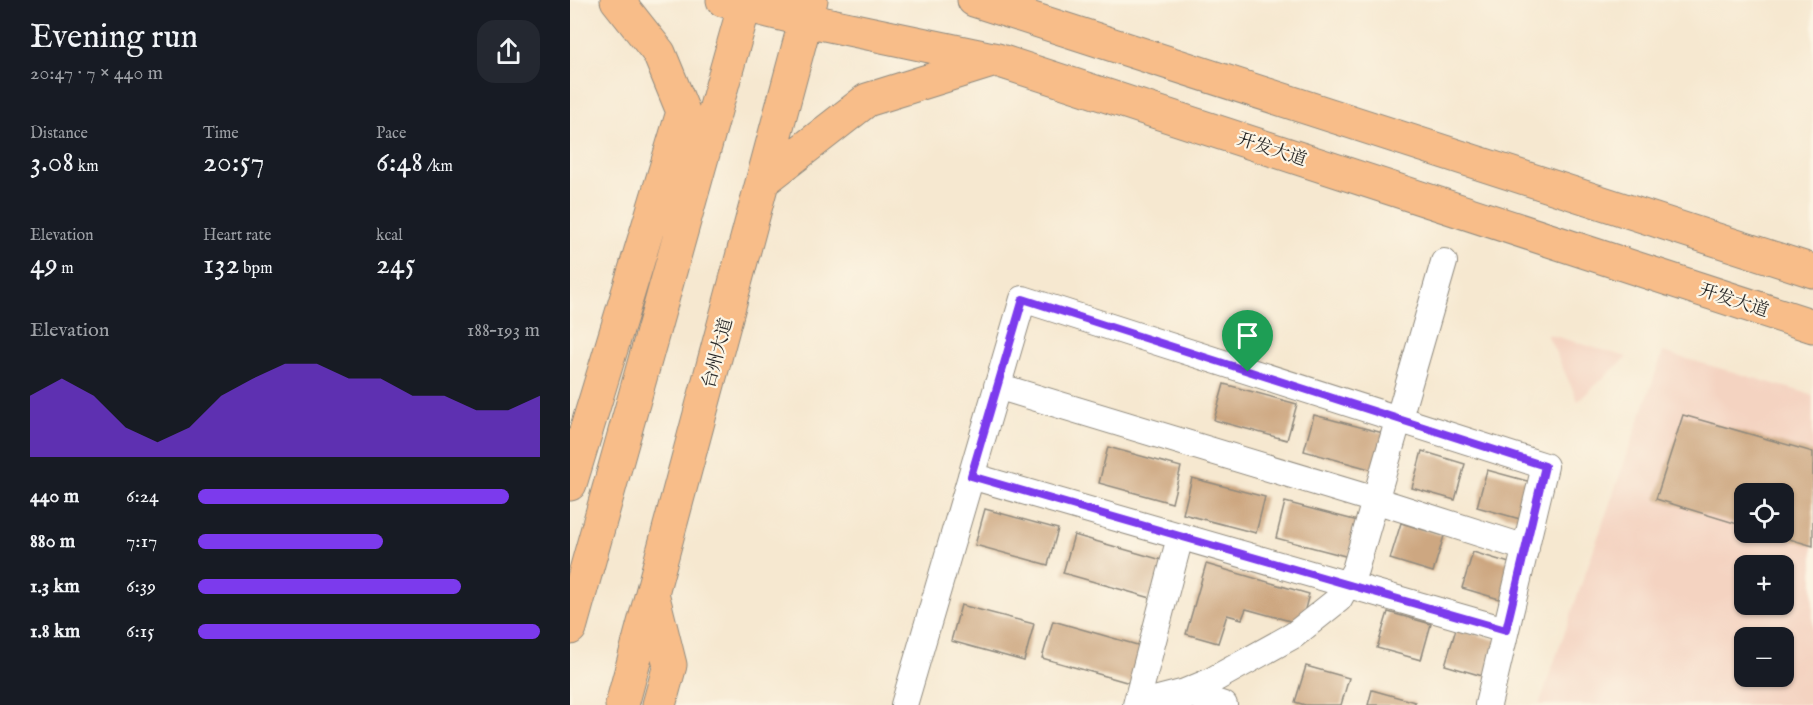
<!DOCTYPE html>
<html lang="en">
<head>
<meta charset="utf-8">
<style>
	body { margin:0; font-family:"IM FELL English","Noto Serif SC",serif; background:#242831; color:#f1f3f6; height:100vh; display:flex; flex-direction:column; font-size:22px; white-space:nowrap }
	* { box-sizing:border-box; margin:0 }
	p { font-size:20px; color:#9ea1a6 }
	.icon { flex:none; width:33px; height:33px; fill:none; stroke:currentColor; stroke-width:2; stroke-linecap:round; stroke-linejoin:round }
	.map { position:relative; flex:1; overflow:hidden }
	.panel { display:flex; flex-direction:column; background:#171b24; width:570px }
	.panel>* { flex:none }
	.fabs { position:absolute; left:1164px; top:483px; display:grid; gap:12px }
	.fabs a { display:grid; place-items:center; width:60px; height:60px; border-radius:12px; background:#171b24; box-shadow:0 2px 4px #0004; font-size:30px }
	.pin { position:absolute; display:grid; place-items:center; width:51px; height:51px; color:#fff; margin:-62px -26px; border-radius:50% 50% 50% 0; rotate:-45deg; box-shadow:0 0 6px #0007 }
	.pin .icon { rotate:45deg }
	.round { display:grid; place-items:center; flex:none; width:63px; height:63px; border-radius:18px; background:#242831 }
	.head { display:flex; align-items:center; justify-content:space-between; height:102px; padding:0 30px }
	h1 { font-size:33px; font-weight:600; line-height:45px }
	.stats { display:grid; grid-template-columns:repeat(3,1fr); gap:9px; height:102px; padding:6px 30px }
	.stats div { display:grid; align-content:center }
	.stats b { font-size:30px; font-weight:600 }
	.stats small { font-size:16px; font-weight:400 }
	.stats p { font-size:16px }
	.chart { height:168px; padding:12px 30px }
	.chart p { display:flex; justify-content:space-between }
	.chart svg { width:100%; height:108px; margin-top:6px; fill:#7c3aed; opacity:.7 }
	ul { padding:0 30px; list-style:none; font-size:20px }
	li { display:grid; grid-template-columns:96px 72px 1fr; align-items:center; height:45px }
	li i { height:15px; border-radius:8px; background:#7c3aed }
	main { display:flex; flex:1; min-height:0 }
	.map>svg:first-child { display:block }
	.built { fill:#f4d3c1; fill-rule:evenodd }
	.building { fill:#cda781 }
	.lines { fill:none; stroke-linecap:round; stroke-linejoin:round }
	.minor-casing { stroke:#908a7e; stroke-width:28 }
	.major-casing { stroke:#908a7e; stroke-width:35 }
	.minor { stroke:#fff; stroke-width:26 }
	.major { stroke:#f8bd89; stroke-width:33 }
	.route-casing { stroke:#fff; stroke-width:12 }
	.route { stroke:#7c3aed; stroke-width:8 }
	.labels { text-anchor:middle; stroke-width:4.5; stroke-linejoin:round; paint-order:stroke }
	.street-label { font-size:18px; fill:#2b2b2b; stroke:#fcf5e5 }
</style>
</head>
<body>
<main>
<section class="panel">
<div class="head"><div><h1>Evening run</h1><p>20:47 · 7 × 440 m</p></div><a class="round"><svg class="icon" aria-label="share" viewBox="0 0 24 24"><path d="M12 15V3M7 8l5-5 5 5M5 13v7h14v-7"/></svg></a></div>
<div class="stats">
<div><p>Distance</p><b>3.08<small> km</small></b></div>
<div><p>Time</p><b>20:57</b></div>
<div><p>Pace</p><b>6:48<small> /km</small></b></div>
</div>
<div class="stats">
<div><p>Elevation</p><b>49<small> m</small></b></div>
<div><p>Heart rate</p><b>132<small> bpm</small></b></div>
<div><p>kcal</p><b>245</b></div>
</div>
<div class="chart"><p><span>Elevation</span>188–193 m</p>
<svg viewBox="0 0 160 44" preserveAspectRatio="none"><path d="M0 44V19L10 12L20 19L30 32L40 38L50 32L60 19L70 12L80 6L90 6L100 12L110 12L120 19L130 19L140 25L150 25L160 19V44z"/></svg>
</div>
<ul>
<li><b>440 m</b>6:24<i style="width:91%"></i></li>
<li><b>880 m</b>7:17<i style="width:54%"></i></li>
<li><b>1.3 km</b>6:39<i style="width:77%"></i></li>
<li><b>1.8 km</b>6:15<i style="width:100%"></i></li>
</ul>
</section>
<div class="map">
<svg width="1243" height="705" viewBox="0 0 1243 705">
	<rect width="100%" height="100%" fill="#fcf5e5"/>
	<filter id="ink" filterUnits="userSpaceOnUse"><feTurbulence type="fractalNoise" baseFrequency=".0167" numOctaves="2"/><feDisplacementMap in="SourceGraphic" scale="12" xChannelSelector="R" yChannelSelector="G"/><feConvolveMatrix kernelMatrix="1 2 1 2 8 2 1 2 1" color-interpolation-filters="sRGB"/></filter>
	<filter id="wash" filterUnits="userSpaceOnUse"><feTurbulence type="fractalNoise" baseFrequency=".008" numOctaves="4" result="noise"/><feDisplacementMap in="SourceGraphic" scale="24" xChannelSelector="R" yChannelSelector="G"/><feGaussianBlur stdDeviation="1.35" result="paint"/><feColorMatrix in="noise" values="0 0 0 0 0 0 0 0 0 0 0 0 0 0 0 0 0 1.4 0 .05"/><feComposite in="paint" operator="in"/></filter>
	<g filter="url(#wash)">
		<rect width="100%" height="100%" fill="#f6e8d0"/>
		<!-- built -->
		<path class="built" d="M977 334 1057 357 1008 401Z
			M1093 352 1243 395V705H969ZM1174 494H1214V532H1174ZM1174 566H1214V604H1174ZM1174 638H1214V676H1174Z"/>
		<g id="blocks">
			<!-- building -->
			<path class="building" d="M654 384 727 404 717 440 644 420Z
				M744 415 817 434 807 471 734 451Z
				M1113 415 1243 452V546L1199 533 1214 532V494H1174V526L1086 499Z
				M538 447 611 467 602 503 529 483Z
				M852 451 895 464 885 500 842 488Z
				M917 470 961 482 950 519 907 507Z
				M622 478 695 497 686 533 613 514Z
				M715 502 788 521 779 557 706 538Z
				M415 509 488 529 478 565 405 545Z
				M831 523 874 536 863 572 820 559Z
				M504 535 599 562 588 600 493 573Z
				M903 552 946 565 936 601 892 588Z
				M636 564 739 594 731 624 676 609 672 619 657 615 648 643 616 634Z
				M391 605 464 624 454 661 381 641Z
				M818 612 861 624 851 660 807 648Z
				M483 621 578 648 567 685 472 658Z
				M886 629 929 641 919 678 875 665Z
				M736 666 779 678 771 705H735L725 702Z
				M802 690 845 702V705H798Z"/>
		</g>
	</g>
	<g filter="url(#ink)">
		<use href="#blocks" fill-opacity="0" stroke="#908a7e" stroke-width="1.5"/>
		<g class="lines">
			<defs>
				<path id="minor" d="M427 386 805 500 956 548
					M401 476 935 630
					M614 699 615 692 654 705
					M334 705 453 299 975 466 918 705
					M566 705 609 541
					M574 705 580 701 615 692 639 682 724 635 769 599 785 570 874 262"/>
				<path id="major" d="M47 0 89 53 121 131
					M153 0 236 20 427 60 1243 326
					M404 0 1243 271
					M193 181 297 100 425 60
					M0 484 113 112
					M83 597 100 665 89 705
					M0 628 176 0
					M52 705 241 0"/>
			</defs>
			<!-- minor casing -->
			<use href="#minor" class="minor-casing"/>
			<!-- major casing -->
			<use href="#major" class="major-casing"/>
			<!-- minor -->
			<use href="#minor" class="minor"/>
			<!-- major -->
			<use href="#major" class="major"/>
		</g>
	</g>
	<g class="lines" filter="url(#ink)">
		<defs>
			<path id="route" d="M453 299 975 466 936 630 401 476Z"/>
		</defs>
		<!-- route casing -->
		<use href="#route" class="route-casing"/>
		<!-- route -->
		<use href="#route" class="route"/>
	</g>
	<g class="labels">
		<!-- street labels -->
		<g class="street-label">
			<text transform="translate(702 149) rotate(18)" y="6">开发大道</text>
			<text transform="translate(1164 300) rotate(18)" y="6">开发大道</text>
			<text transform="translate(147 353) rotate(-75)" y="6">台州大道</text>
		</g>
	</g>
</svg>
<div class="fabs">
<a><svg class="icon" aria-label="locate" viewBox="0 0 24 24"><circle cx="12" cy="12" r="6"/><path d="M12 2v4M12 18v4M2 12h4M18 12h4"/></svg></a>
<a>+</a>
<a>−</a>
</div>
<div class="pin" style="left:678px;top:372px;background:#1e9e55"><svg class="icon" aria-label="arrive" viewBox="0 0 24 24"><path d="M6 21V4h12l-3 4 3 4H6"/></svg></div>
</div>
</main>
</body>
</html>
